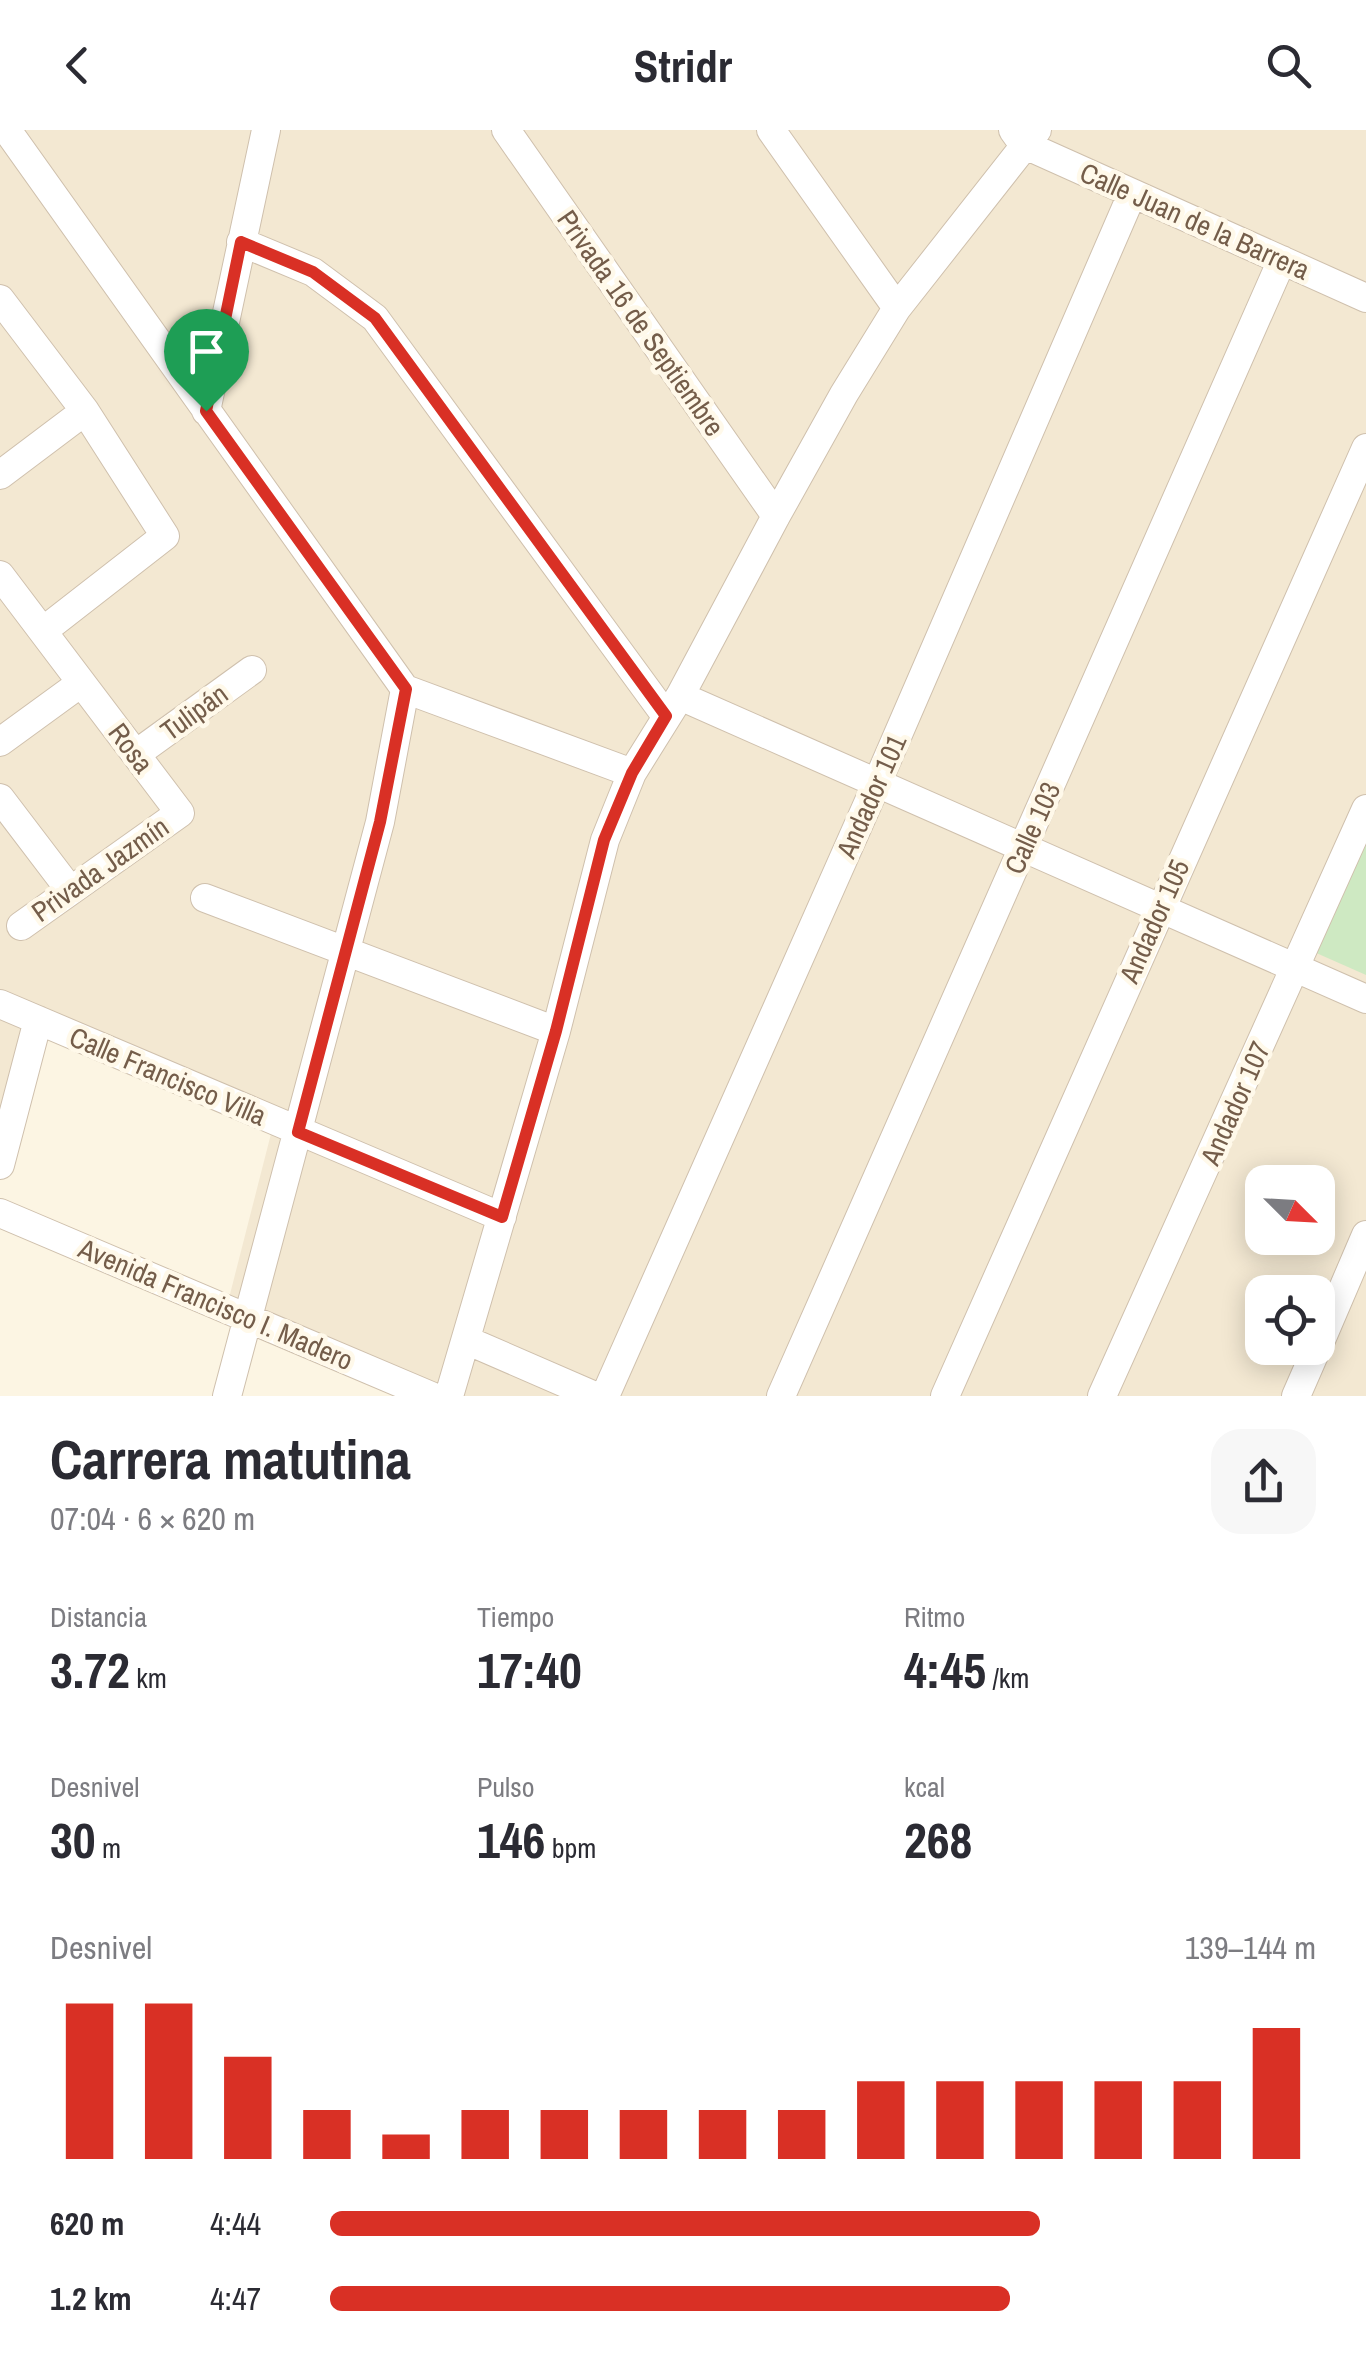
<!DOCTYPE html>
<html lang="es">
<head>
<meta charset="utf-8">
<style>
	body { margin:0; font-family:"Archivo Narrow",sans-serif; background:#f7f7f7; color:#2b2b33; height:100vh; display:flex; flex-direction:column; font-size:38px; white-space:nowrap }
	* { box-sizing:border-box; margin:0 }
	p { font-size:32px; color:#7c7c81 }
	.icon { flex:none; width:55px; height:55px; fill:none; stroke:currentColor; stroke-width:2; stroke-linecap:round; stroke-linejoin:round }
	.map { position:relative; height:1266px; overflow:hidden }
	.panel { display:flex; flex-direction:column; background:#fff; flex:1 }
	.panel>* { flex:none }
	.needle { width:65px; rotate:114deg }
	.tools { position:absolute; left:1245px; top:1035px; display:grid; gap:20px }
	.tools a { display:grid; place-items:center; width:90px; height:90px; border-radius:20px; background:#fff; box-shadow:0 5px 25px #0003; font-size:50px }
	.pin { position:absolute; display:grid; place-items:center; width:85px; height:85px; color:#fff; margin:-102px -42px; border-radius:50% 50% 50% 0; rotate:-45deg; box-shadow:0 0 10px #0007 }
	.pin .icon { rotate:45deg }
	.round { display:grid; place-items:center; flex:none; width:105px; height:105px; border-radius:30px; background:#f7f7f7 }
	.summary { display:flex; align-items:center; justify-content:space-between; height:170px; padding:0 50px }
	h1 { font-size:55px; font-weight:700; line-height:75px }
	.stats { display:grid; grid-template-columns:repeat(3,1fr); gap:15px; height:170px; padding:10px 50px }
	.stats div { display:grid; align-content:center }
	.stats b { font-size:50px; font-weight:700 }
	.stats small { font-size:28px; font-weight:400 }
	.stats p { font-size:28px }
	.chart { height:280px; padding:20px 50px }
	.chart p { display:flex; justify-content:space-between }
	.chart svg { width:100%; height:180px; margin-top:10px; stroke:#d93025; stroke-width:6 }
	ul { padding:0 50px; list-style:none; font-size:32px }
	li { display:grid; grid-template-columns:160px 120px 1fr; align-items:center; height:75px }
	li i { height:25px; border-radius:12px; background:#d93025 }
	header { display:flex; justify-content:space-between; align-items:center; height:130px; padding:0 50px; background:#fff; font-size:45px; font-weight:700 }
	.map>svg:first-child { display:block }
	.residential { fill:#f3e8d2; fill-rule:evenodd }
	.green { fill:#cee9c2 }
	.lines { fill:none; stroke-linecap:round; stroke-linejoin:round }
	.minor-casing { stroke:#cfc0ad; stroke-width:30 }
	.minor { stroke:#fff; stroke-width:28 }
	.route-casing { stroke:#fff; stroke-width:20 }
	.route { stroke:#d93025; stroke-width:12 }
	.labels { text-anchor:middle; stroke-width:9; stroke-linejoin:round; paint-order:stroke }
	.street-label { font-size:28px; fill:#745d4a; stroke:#fff9ea }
</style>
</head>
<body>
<header><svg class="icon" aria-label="back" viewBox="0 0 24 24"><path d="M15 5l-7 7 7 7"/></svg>Stridr<svg class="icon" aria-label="search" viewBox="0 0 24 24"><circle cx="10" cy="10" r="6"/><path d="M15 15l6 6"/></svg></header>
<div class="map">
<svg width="1366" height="1266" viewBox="0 0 1366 1266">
	<rect width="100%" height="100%" fill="#fcf5e3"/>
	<!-- residential -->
	<path class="residential" d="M0 0H1366V1266H431L228 1172 274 992 29 887 0 989ZM1262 1052H1318V1108H1262ZM1262 1162H1318V1218H1262Z"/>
	<!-- green -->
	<path class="green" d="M1366 680V845L1305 818Z"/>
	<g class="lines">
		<defs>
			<path id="minor" d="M7 0 405 559 632 643
				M506 0 776 386
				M771 0 897 178
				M1013 0 1023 14 1366 168
				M241 112 313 142 375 188 666 586
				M0 169 85 281 165 406 43 501
				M206 281 266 0
				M0 345 85 281
				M0 445 180 683 21 796
				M680 566 1366 869
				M0 612 81 553
				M136 624 252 540
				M0 668 70 760
				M205 768 556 901
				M0 874 502 1087
				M0 1035 38 890
				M0 1083 431 1266
				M466 1210 595 1266
				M1318 1217 1366 1105
				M227 1266 380 692 405 559
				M449 1266 556 901 605 710 632 643 680 566 776 386 844 264 897 178 1037 0
				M605 1266 877 653 1132 64
				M781 1266 1282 130
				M945 1266 1366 318
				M1102 1266 1366 679
				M1296 1266 1317 1218"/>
		</defs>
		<!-- minor casing -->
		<use href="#minor" class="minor-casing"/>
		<!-- minor -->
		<use href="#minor" class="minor"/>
	</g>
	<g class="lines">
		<defs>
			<path id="route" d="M241 112 313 142 375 188 666 586 632 643 604 710 556 901 502 1087 298 1002 380 692 406 559 206 281Z"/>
		</defs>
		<!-- route casing -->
		<use href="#route" class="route-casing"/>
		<!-- route -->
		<use href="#route" class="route"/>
	</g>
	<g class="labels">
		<!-- street labels -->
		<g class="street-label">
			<text transform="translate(1195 91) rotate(24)" y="10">Calle Juan de la Barrera</text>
			<text transform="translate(641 193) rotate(55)" y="10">Privada 16 de Septiembre</text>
			<text transform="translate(194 582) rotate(-36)" y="10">Tulipán</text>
			<text transform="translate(131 618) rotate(53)" y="10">Rosa</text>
			<text transform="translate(871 666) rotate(-66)" y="10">Andador 101</text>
			<text transform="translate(1032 698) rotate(-66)" y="10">Calle 103</text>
			<text transform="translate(100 739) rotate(-35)" y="10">Privada Jazmín</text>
			<text transform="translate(1154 791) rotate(-66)" y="10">Andador 105</text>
			<text transform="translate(168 946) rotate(23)" y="10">Calle Francisco Villa</text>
			<text transform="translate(1235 973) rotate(-66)" y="10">Andador 107</text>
			<text transform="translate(216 1174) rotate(23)" y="10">Avenida Francisco I. Madero</text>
		</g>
	</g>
</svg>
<div class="tools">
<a><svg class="needle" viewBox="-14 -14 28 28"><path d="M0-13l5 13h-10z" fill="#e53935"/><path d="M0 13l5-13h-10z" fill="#7c7c81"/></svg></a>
<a><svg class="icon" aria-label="locate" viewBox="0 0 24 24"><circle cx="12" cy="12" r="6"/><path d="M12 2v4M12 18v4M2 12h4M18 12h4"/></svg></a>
</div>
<div class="pin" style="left:206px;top:281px;background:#1e9e55"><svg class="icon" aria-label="arrive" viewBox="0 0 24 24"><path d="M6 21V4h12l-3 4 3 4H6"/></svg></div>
</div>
<section class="panel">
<div class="summary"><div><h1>Carrera matutina</h1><p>07:04 · 6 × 620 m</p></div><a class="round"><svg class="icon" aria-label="share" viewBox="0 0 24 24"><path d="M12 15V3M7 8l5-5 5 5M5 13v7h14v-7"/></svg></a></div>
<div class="stats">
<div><p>Distancia</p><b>3.72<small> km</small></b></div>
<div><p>Tiempo</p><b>17:40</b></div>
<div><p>Ritmo</p><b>4:45<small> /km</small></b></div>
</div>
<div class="stats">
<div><p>Desnivel</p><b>30<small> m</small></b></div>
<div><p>Pulso</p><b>146<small> bpm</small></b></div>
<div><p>kcal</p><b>268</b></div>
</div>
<div class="chart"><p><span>Desnivel</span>139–144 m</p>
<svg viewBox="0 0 160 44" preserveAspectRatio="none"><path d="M5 44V6M15 44V6M25 44V19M35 44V32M45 44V38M55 44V32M65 44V32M75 44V32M85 44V32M95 44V32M105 44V25M115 44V25M125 44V25M135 44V25M145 44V25M155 44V12"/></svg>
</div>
<ul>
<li><b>620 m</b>4:44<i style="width:72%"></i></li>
<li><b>1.2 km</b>4:47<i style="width:69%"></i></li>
</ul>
</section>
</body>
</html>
